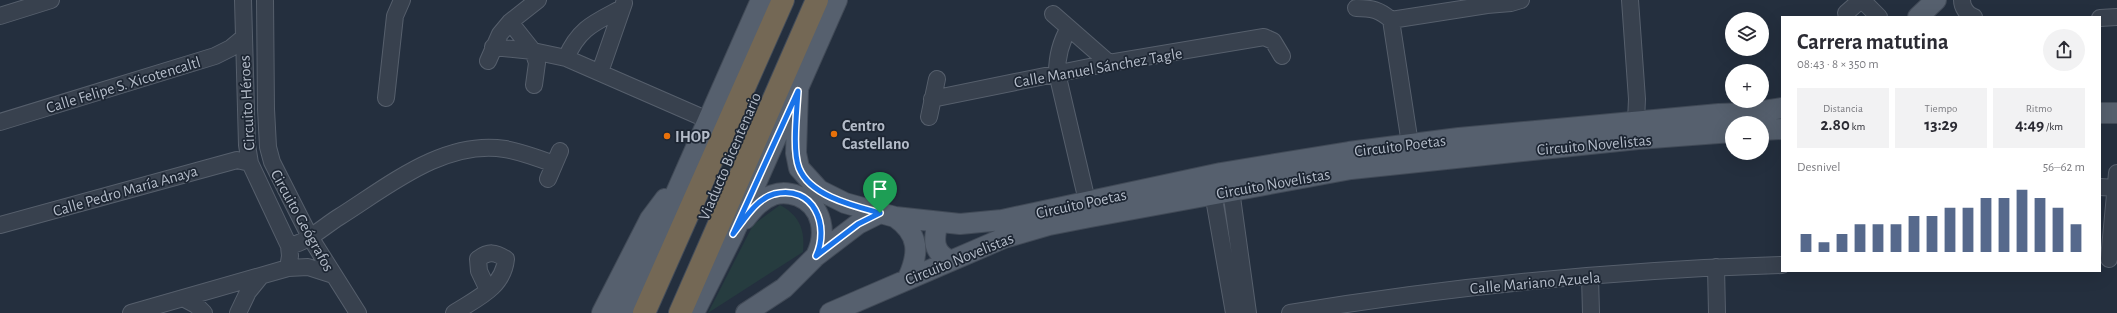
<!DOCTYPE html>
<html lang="es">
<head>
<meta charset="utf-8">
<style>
	body { margin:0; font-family:"Alegreya Sans",sans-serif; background:#f2f2f3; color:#2b2b33; height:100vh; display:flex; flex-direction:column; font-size:15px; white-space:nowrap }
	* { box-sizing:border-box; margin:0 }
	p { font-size:13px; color:#7c7c81 }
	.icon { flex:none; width:22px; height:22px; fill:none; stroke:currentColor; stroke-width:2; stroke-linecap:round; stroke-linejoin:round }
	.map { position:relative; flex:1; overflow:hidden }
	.panel { position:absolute; left:1781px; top:16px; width:320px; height:256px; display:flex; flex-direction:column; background:#fff; border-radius:0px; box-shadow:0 4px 16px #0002 }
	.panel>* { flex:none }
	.controls { position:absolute; left:1725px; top:12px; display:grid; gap:8px }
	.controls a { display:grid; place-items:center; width:44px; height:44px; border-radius:50%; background:#fff; box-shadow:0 4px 16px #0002; font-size:20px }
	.pin { position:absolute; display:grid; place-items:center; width:34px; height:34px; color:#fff; margin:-41px -17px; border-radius:50% 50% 50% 0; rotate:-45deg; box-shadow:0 0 4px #0007 }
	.pin .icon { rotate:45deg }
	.round { display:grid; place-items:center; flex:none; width:42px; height:42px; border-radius:21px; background:#f2f2f3 }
	.head { display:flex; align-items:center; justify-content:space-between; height:68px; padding:0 16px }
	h1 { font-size:22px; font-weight:700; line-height:30px }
	.figures { display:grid; grid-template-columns:repeat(3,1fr); gap:6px; height:68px; padding:4px 16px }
	.figures div { display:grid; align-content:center; border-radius:0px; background:#f2f2f3; text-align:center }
	.figures b { font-size:17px; font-weight:700 }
	.figures small { font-size:11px; font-weight:400 }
	.figures p { font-size:11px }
	.chart { height:112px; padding:8px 16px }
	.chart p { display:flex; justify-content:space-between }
	.chart svg { width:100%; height:72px; margin-top:4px; stroke:#56698c; stroke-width:6 }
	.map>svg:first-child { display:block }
	.green { fill:#263c3f }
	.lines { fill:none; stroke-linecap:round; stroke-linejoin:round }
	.minor-casing { stroke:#565f6c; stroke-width:18 }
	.major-casing { stroke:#414a57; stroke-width:22 }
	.highway-casing { stroke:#434c59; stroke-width:24 }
	.minor { stroke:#38414e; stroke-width:16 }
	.major { stroke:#56606e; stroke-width:20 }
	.highway { stroke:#746855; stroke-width:22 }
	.route-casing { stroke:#fff; stroke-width:8 }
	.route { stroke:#1a73e8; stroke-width:5 }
	.food-dot { fill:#e8710a; stroke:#1d2633; stroke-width:1.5 }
	.labels { text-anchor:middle; stroke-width:3.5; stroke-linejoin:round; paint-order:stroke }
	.street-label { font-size:16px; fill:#b4bcc9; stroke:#1d2633 }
	.poi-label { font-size:16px; font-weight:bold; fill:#b4bcc9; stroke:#1d2633; text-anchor:start }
</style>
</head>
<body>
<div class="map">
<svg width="2117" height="313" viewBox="0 0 2117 313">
	<rect width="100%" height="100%" fill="#242f3e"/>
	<!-- green -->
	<path class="green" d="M780 205C800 216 805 230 803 252L708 313 753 225Z"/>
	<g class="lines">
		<defs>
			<path id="minor" d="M243 0 247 145 250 163 289 246 290 256 288 268
				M265 0 266 109 268 147 272 162 310 237 358 313
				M1630 0 1637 99 1636 121
				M1862 0 1879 17
				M1962 0C1962 7 1967 15 1974 17
				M1356 8C1372 8 1380 10 1391 20L1410 144
				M1846 13 1861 0
				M1053 14 1109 63
				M0 16 51 0
				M2100 18 2117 17
				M1391 20 1487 5 1511 3 1521 0
				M510 22 533 51 566 58 708 120
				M1069 28C1060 43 1057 56 1057 73L1087 201
				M493 47 533 51 537 63 534 85
				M566 58C579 28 594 23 622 8
				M488 61 500 34 510 22 538 0
				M600 72 624 3
				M386 98 395 16 402 0
				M932 99 1109 63 1264 37 1273 41 1282 56
				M929 117 937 79
				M0 122 215 56 231 48 243 38
				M548 179 560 151
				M2100 187 2117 188
				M1231 190 1248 313
				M1213 193 1234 313
				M0 225 237 160 250 163
				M289 246C308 242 323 227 339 217 387 187 444 139 505 149 522 152 538 158 554 164
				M2109 259 2117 173
				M1716 267 1717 313
				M1590 276 1591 313
				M183 298 196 305 204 313
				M131 313 288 268 308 267 333 275
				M238 313 248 292 261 276
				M454 313C477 298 503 288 506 259 495 252 489 251 478 259L479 271 488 290
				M1290 313C1452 286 1618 270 1782 265"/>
			<path id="major" d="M1918 17 1936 0
				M798 91 796 153 799 168 819 190 845 203 895 217 960 224 1002 220 1221 173 1349 152 1459 138 1719 114 1750 113 1782 108
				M2100 113H2117
				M1762 130 1782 129
				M895 217C920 234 919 254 908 278
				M745 219C753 209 761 199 773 195 781 192 790 193 798 196 823 206 827 234 816 256
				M938 223C933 240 933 253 951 261
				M602 313 650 219 665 199
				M623 313 761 0
				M694 313 733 235 837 0
				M746 313 784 288 816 256 858 224 880 213
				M830 313 1004 238 1049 225 1090 217 1351 169 1638 139 1732 132"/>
			<path id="highway" d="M644 313 783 0
				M680 313 817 0"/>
		</defs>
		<!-- minor casing -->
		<use href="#minor" class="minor-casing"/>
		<!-- major casing -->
		<use href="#major" class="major-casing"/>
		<!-- highway casing -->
		<use href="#highway" class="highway-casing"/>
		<!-- minor -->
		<use href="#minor" class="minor"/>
		<!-- major -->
		<use href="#major" class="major"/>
		<!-- highway -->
		<use href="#highway" class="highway"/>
	</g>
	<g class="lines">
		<defs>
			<path id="route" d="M798 91C797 111 792 150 799 168 810 196 854 206 880 213L858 224 816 256C830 226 814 184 774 194 756 199 744 220 733 234Z"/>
		</defs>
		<!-- route casing -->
		<use href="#route" class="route-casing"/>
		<!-- route -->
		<use href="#route" class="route"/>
	</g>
	<!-- markers -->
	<g class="food-dot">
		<circle cx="834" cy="134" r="4"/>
		<circle cx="667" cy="136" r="4"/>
	</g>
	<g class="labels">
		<!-- street labels -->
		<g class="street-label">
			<text transform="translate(1098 67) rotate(-10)" y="6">Calle Manuel Sánchez Tagle</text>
			<text transform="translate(123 84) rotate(-17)" y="6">Calle Felipe S. Xicotencaltl</text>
			<text transform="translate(246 103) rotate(-93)" y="6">Circuito Héroes</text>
			<text transform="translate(1594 144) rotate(-5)" y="6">Circuito Novelistas</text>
			<text transform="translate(1400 145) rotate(-7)" y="6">Circuito Poetas</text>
			<text transform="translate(729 156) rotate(-67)" y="6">Viaducto Bicentenario</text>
			<text transform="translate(1273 183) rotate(-10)" y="6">Circuito Novelistas</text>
			<text transform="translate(125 190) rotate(-16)" y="6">Calle Pedro María Anaya</text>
			<text transform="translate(1081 203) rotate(-12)" y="6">Circuito Poetas</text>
			<text transform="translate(303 220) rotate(61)" y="6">Circuito Geógrafos</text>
			<text transform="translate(959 258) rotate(-22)" y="6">Circuito Novelistas</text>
			<text transform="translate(1535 282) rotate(-5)" y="6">Calle Mariano Azuela</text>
		</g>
		<!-- poi labels -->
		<g class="poi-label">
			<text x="842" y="131">Centro<tspan x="842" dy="18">Castellano</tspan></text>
			<text x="675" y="142">IHOP</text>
		</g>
	</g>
</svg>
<div class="controls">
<a><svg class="icon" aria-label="layers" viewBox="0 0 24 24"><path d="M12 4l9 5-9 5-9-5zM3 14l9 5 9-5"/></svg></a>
<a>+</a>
<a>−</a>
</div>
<div class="pin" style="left:880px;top:213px;background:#1e9e55"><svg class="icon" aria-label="arrive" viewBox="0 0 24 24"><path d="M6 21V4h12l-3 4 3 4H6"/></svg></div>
<section class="panel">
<div class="head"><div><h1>Carrera matutina</h1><p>08:43 · 8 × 350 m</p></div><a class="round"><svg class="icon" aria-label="share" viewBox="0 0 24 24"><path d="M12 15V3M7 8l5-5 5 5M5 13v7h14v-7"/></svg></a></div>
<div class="figures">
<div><p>Distancia</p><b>2.80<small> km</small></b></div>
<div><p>Tiempo</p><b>13:29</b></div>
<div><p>Ritmo</p><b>4:49<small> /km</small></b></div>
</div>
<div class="chart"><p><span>Desnivel</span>56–62 m</p>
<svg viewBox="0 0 160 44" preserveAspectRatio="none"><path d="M5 44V33M15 44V38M25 44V33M35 44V27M45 44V27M55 44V27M65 44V22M75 44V22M85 44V17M95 44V17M105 44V11M115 44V11M125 44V6M135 44V11M145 44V17M155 44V27"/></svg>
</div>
</section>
</div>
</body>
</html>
